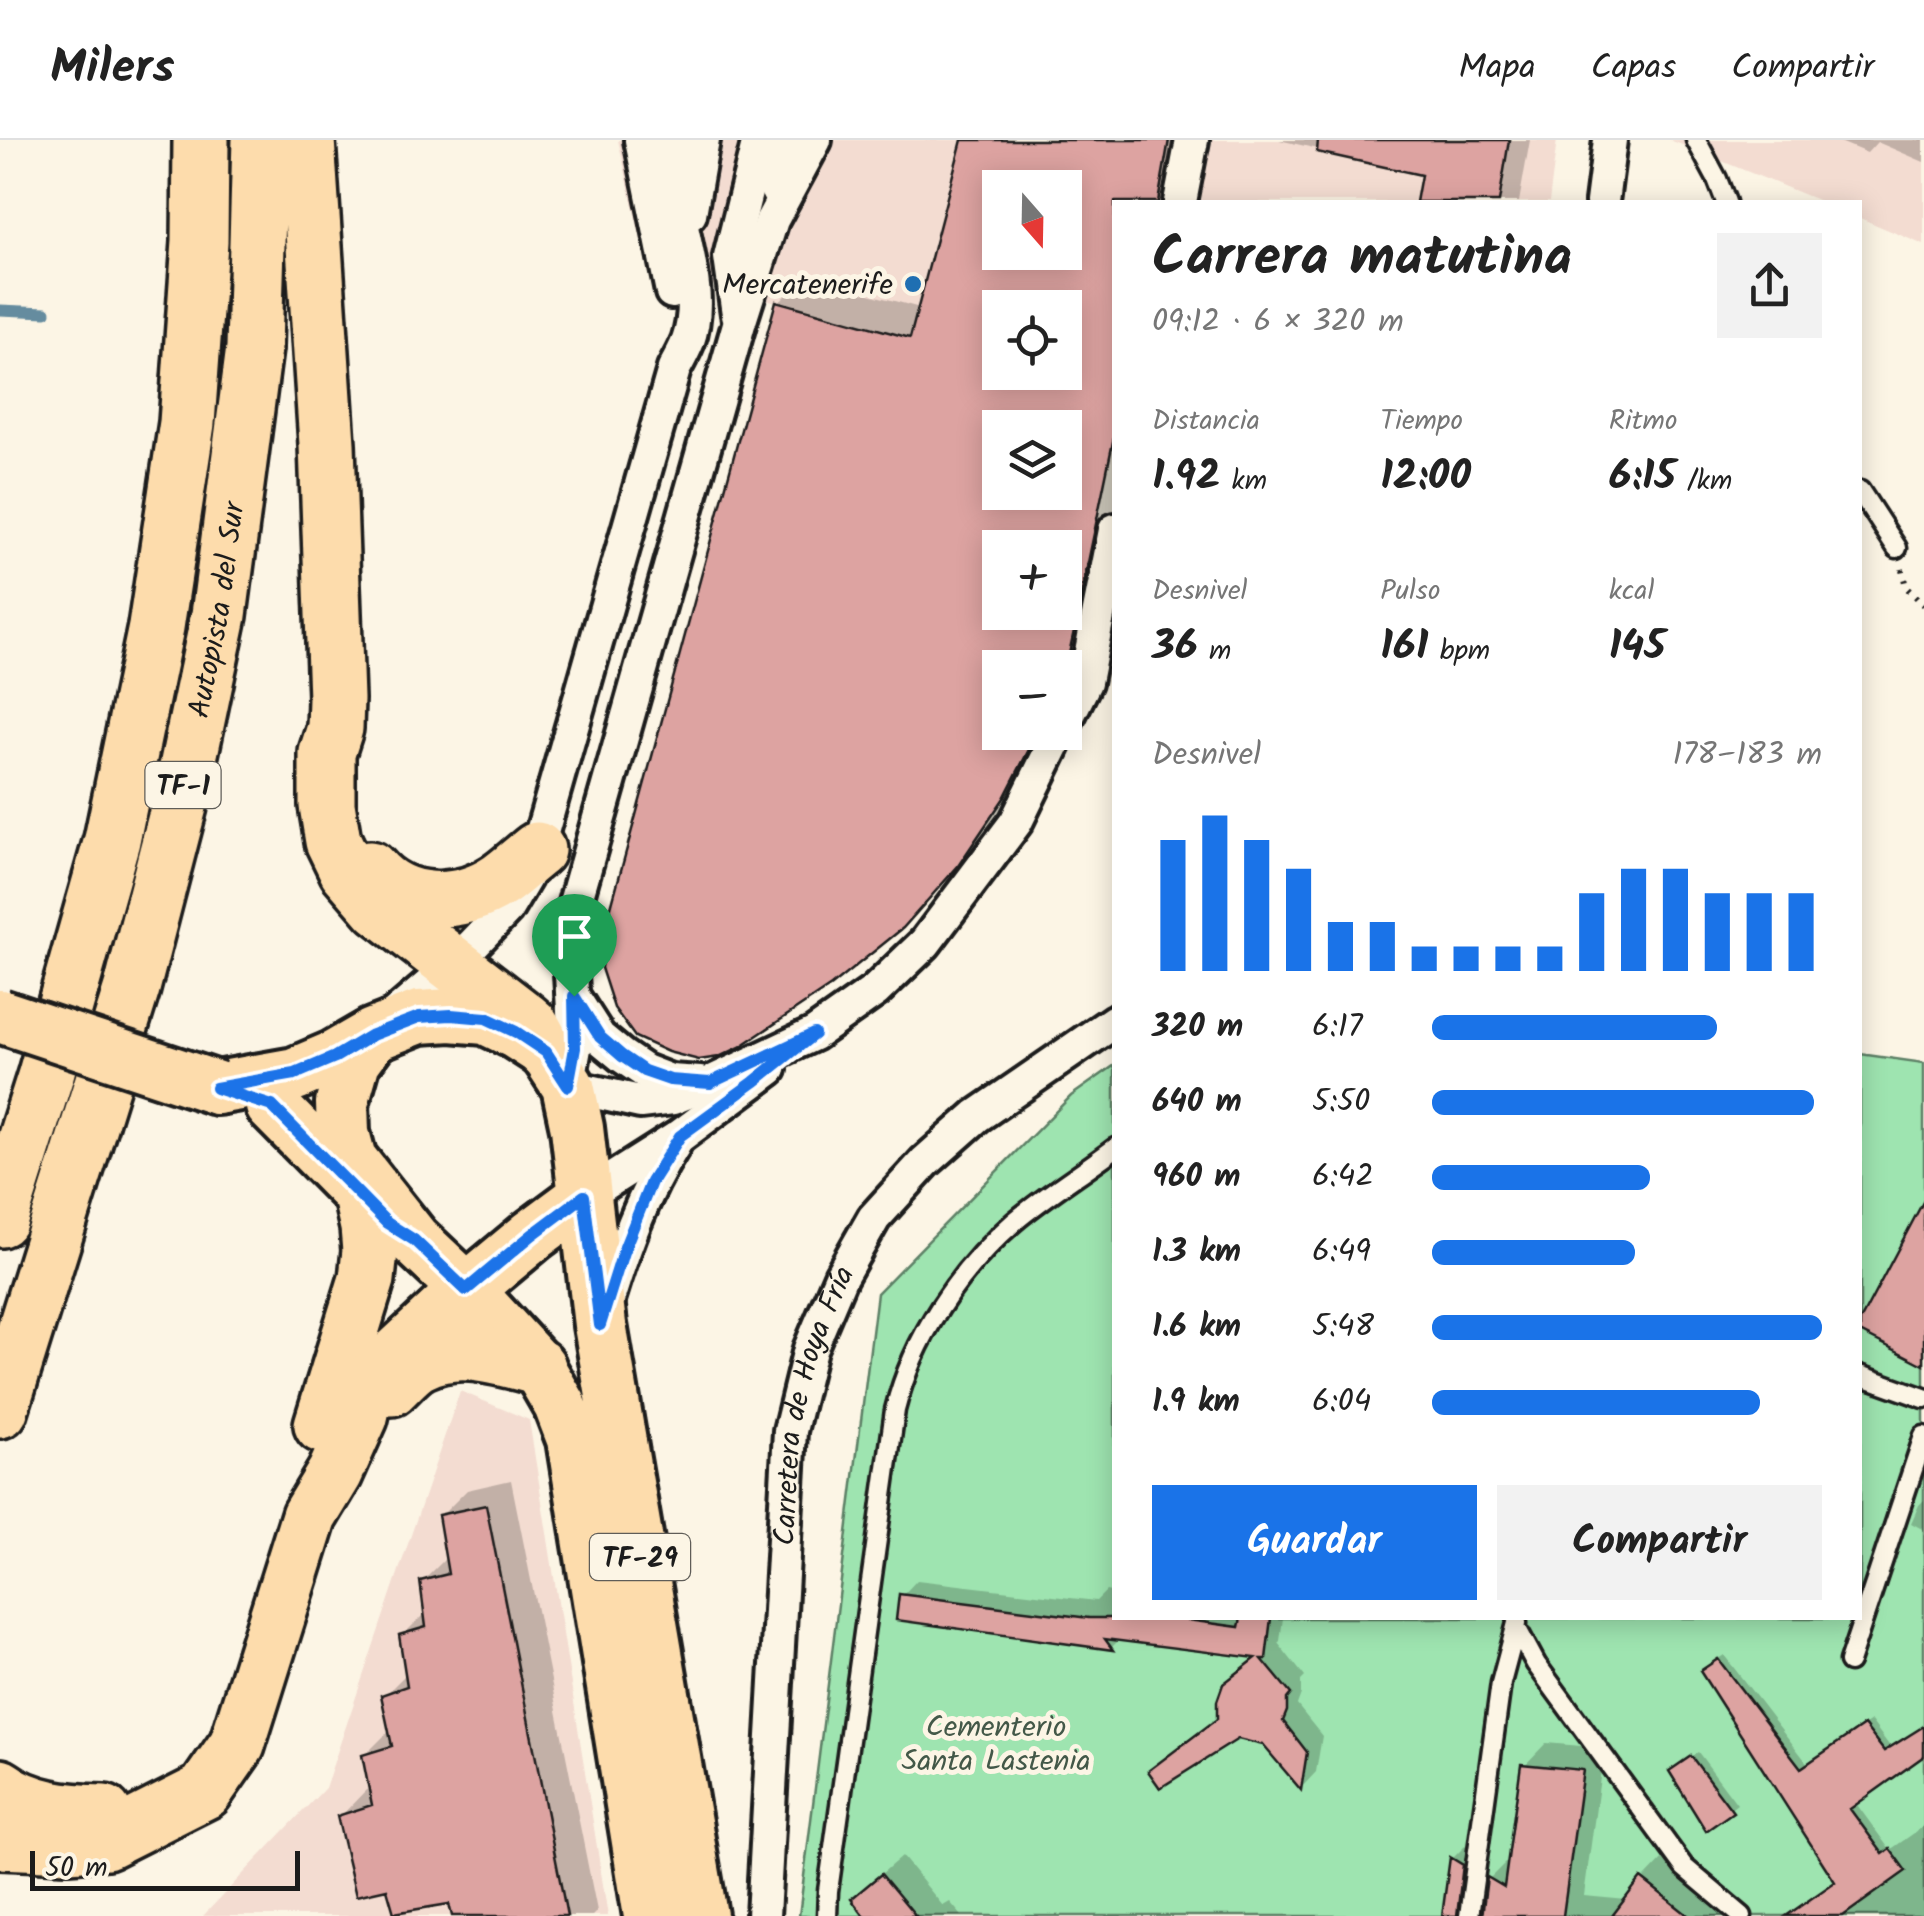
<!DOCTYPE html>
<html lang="es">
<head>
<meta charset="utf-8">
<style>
	body { margin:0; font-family:Kalam,sans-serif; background:#f2f2f2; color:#222; height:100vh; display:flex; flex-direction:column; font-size:38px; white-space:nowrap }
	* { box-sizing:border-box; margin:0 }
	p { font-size:32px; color:#767676 }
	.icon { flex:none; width:55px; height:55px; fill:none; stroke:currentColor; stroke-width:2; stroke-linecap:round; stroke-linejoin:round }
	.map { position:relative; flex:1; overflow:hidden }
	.details { position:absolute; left:1112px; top:60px; width:750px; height:1420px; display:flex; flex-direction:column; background:#fff; border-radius:0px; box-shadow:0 5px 25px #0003 }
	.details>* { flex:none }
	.needle { width:65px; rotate:160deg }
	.controls { position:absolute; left:982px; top:30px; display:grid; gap:20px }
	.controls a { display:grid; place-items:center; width:100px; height:100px; border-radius:0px; background:#fff; box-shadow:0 5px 25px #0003; font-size:50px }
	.scale { position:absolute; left:30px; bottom:25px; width:270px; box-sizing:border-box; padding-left:10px; border:5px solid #1c1c1c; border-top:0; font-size:28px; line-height:35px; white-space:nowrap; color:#1c1c1c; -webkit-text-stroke:8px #fcf5e5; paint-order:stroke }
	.pin { position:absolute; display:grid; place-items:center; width:85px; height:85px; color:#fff; margin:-102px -42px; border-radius:50% 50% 50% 0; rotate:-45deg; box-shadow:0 0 10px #0007 }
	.pin .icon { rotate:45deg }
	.round { display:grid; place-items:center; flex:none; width:105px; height:105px; border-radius:0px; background:#f2f2f2 }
	.summary { display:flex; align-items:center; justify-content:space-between; height:170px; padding:0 40px }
	h1 { font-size:55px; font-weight:800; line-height:75px }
	.metrics { display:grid; grid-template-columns:repeat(3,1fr); gap:15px; height:170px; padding:10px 40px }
	.metrics div { display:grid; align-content:center }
	.metrics b { font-size:42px; font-weight:800 }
	.metrics small { font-size:28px; font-weight:400 }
	.metrics p { font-size:28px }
	.chart { height:280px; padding:20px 40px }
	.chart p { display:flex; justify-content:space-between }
	.chart svg { width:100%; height:180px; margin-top:10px; stroke:#1a73e8; stroke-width:6 }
	.primary-button { display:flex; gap:20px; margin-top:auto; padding:20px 40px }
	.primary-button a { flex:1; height:115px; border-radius:0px; background:#1a73e8; color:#fff; font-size:40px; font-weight:800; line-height:115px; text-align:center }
	.primary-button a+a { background:#f2f2f2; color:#222 }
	ul { padding:0 40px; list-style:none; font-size:32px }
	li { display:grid; grid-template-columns:160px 120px 1fr; align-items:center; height:75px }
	li i { height:25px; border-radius:12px; background:#1a73e8 }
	header { display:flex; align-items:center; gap:60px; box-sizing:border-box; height:140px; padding:0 50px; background:#fff; border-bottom:2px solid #e0e0e0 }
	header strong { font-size:48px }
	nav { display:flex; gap:55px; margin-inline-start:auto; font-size:35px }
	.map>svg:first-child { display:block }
	.built { fill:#f3dcd1; fill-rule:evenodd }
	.green { fill:#9ee4b0; stroke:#5d8066; stroke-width:2.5 }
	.shadow { fill:#0003; fill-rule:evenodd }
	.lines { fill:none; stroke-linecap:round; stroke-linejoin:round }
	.stream { stroke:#658c9f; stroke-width:11 }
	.building { fill:#dda3a1; stroke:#1c1c1c; stroke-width:2.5; fill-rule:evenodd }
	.service-casing { stroke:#1c1c1c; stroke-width:25 }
	.minor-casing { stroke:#1c1c1c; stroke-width:40 }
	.primary-casing { stroke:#1c1c1c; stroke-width:60 }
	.motorway-casing { stroke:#1c1c1c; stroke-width:62 }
	.path { stroke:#1c1c1c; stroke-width:6; stroke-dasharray:2.5 8; stroke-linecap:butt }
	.service { stroke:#fcf5e5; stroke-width:18 }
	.minor { stroke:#fcf5e5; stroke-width:32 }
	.primary { stroke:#fddcac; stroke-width:52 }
	.motorway { stroke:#fddcac; stroke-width:55 }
	.primary-bridge-casing { stroke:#1c1c1c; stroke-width:60; stroke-linecap:butt }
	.primary-bridge { stroke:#fddcac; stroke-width:52 }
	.route-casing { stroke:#fff; stroke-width:20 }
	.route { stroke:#1a73e8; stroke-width:12 }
	.poi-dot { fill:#1f6fb2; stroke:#fcf5e5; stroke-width:4 }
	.labels { text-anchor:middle; stroke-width:10; stroke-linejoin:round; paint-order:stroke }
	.shield { fill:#fcf5e5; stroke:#5f5d58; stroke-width:2.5 }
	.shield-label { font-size:28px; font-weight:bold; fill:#1c1c1c }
	.poi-label { font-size:30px; fill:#1c1c1c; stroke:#fcf5e5; text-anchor:end }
	.street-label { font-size:30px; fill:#1c1c1c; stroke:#fcf5e5 }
	.park-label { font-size:30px; fill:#435848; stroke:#fcf5e5 }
</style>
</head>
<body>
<header>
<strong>Milers</strong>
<nav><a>Mapa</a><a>Capas</a><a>Compartir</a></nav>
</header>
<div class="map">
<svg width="1924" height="1776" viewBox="0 0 1924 1776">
	<rect width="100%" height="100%" fill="#fcf5e5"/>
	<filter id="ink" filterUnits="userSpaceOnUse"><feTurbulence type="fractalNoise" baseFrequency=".01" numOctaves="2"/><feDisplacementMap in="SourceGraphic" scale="20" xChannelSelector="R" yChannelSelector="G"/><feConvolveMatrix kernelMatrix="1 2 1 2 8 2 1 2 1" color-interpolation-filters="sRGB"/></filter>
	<g filter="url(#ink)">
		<!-- built -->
		<path class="built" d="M618 0H1557L1549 62H1115L1065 232V168H1000L910 198 647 127ZM1000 48H1065V112H1000Z
			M1670 0H1924V105L1860 78V62H1822Z
			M460 1251 529 1280 608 1776H203L325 1648Z"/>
		<!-- green -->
		<path class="green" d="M1860 914 1924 923V1776H799L877 1153 1071 956 1115 925V1478H1860Z"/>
		<!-- shadow -->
		<path class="shadow" d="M964 0H1189L1178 62H1115V387L1065 562V528H1000V592H1049L1029 629 980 701 929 759 778 163 804 136 920 168ZM1000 48H1065V112H1000ZM1000 168H1065V232H1000ZM1000 288H1065V352H1000ZM1000 408H1065V472H1000Z
			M1279 0H1530L1519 62H1419L1423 33Z
			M1835 0H1924V22L1877 2 1867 13Z
			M511 1340 597 1771 592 1776H455L451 1761 389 1746 340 1677 366 1650 371 1649 364 1616 391 1589 384 1556 408 1532 402 1496 426 1472 422 1442 447 1417 441 1376 467 1350Z
			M1924 1360V1390L1911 1383 1919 1365Z
			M917 1440 1096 1461 1106 1451 1115 1453V1478H1283L1280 1501 1278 1503 1305 1537 1301 1541V1554L1297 1565 1322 1596 1316 1632 1302 1647 1265 1603 1237 1597 1151 1631 1166 1616 1219 1576 1225 1545 1259 1516 1121 1498 1112 1507 899 1478 902 1456Z
			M1724 1515 1808 1624 1871 1581 1891 1608 1924 1586V1613L1855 1662 1890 1710 1924 1686V1776H1810L1837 1741 1709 1525Z
			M1546 1603 1604 1608 1584 1756 1627 1760 1643 1740 1665 1717 1740 1776H1445L1452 1719 1475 1696 1479 1756 1486 1765 1489 1739 1511 1717 1524 1626Z
			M1698 1612 1737 1664 1707 1687 1678 1626Z
			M902 1716 943 1766 950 1762 962 1776H868L874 1740Z"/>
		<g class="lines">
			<!-- stream -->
			<path class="stream" d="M0 170 46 172"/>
		</g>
		<!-- building -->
		<path class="building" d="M962 0H1169L1158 62H1115V292L1078 471 1065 469V408H1000V472H1078L1069 514 1065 528H1000V592H1038L1004 658 958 726 903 788 831 846 740 907 719 917 699 920 668 912 635 897 614 868 601 828 605 789 776 161 910 198ZM1000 48H1065V112H1000ZM1000 168H1065V232H1000ZM1000 288H1065V352H1000Z
			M1318 0H1509L1499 62H1416L1421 35 1317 12Z
			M1924 1060V1225L1860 1192V1181Z
			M486 1365 567 1776H452L449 1764 394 1773 387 1749 356 1756 337 1676 372 1665 362 1615 392 1606 381 1555 407 1546 399 1495 426 1487 420 1441 448 1434 438 1375Z
			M899 1454 1089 1478H1173L1239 1487 1241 1478H1271L1266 1519H1262L1291 1554 1287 1559V1571L1283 1581 1307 1612 1301 1650 1263 1605 1238 1599 1160 1648 1148 1631 1217 1579V1561L1223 1544 1256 1518 1105 1499 1113 1510 896 1480Z
			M1718 1519 1801 1628 1864 1585 1884 1611 1924 1586V1616L1850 1669 1883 1714 1890 1709 1906 1731 1843 1776H1786L1835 1742 1700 1531Z
			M1691 1616 1733 1672 1706 1691 1669 1631Z
			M1521 1624 1583 1630 1563 1776H1482L1487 1737 1504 1747Z
			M1450 1717 1463 1725 1457 1776H1442Z
			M881 1734 916 1776H864L851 1759Z
			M1641 1738 1689 1776H1612Z"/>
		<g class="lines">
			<defs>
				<path id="service" d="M1696 0 1717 39 1726 62
					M1860 351 1897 408
					M1860 1235 1924 1258
					M1516 1487 1536 1524 1684 1727 1742 1776
					M1849 1522 1924 1296
					M827 1776 828 1751 895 1270C913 1198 958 1131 1014 1082 1046 1055 1082 1033 1115 1008
					M1469 1776 1501 1543 1517 1483"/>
				<g id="minor">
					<path d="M641 0 672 152"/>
					<path d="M815 0 772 80 739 184 573 770 569 796 575 908 568 946 640 962 673 958 710 943 814 894 875 851 925 803 1016 682 1060 592"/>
					<path d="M777 51 786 0"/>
					<path d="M1180 62 1192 0"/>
					<path d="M1602 62 1610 0"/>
					<path d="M690 74 703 0"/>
					<path d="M738 174 730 117 759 0"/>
					<path d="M1065 582 1085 542 1115 390"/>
					<path d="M574 858 599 897 622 916 644 931 670 941 700 943"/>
					<path d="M390 879 454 824 506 770 525 738 537 710 674 229C679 220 684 211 688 201 702 162 688 117 680 78 675 53 674 26 671 0"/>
					<path d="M584 1057 680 996 770 929"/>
					<path d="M606 1166C623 1110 642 1055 674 1005"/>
					<path id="s1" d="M763 1776 790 1291 810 1209 841 1136 874 1078 925 1022 977 976 1115 881"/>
				</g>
				<path id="primary" d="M217 948 295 934 335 917 373 895
					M272 966 359 1054
					M467 1150 533 1095 584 1057
					M650 1776 573 1299 560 1265 538 1227 467 1150 414 1100 350 1019 343 993 342 963 354 921 373 895 419 877 451 875 486 878 515 892 546 912 568 946 577 988 600 1185 701 1776"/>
				<g id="motorway">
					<path d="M307 0 327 304 336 559 335 588 327 613V665L333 701 347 730 380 768 524 879 532 886 546 912"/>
					<path d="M370 729C402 768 460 767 500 740 513 731 524 720 537 710"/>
					<path d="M0 1079 46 934 112 700 156 487 187 283 200 102 201 0"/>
					<path d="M391 1248C401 1239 410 1227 421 1222 460 1203 499 1218 538 1227"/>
					<path id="s2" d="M0 1270 132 848 179 666 219 475 254 208 260 0"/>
					<path d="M322 1285 367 1139 370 1111 368 1087 361 1056"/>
					<path d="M0 1647C29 1669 68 1672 104 1673"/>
					<path d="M0 1701 68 1704 106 1701 205 1651 237 1605 309 1376 335 1333 360 1277 366 1251 378 1233 467 1150"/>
				</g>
			</defs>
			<!-- service casing -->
			<use href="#service" class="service-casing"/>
			<!-- minor casing -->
			<use href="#minor" class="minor-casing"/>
			<!-- primary casing -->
			<use href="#primary" class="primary-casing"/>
			<!-- motorway casing -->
			<use href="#motorway" class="motorway-casing"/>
			<!-- path -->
			<path class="path" d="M1902 429 1906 447 1924 465"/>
			<!-- service -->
			<use href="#service" class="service"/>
			<!-- minor -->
			<use href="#minor" class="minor"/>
			<!-- primary -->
			<use href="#primary" class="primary"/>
			<!-- motorway -->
			<use href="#motorway" class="motorway"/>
			<defs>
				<path id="primary-bridge" d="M0 876 217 948"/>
			</defs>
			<!-- primary-bridge casing -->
			<use href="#primary-bridge" class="primary-bridge-casing"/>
			<!-- primary-bridge -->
			<use href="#primary-bridge" class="primary-bridge"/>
		</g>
	</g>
	<g class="lines" filter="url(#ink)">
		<defs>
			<path id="route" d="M574 856 600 897 622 916 644 931 670 940 710 943 814 894 754 942 680 996 651 1042 623 1112 600 1185 584 1056 532 1095 466 1150 414 1100 387 1083 272 966 216 948 295 934 335 917 372 895 419 877 451 875 486 878 516 892 546 912 568 946 575 908Z"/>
		</defs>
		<!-- route casing -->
		<use href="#route" class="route-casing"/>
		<!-- route -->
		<use href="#route" class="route"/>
	</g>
	<!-- markers -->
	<circle class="poi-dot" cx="913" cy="144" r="10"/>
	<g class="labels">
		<!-- shield labels -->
		<g class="shield">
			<rect x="145.5" y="622" width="75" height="46" rx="8"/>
			<rect x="590" y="1394" width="100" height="46" rx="8"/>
		</g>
		<g class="shield-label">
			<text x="183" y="655">TF-1</text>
			<text x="640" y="1427">TF-29</text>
		</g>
		<!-- poi labels -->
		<g class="poi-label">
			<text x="893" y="154">Mercatenerife</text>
		</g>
		<!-- street labels -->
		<g class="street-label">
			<text dy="10" stroke="none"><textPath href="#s2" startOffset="830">Autopista del Sur</textPath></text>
			<text dy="10" stroke="none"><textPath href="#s1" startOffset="515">Carretera de Hoya Fría</textPath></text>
		</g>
		<!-- park labels -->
		<g class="park-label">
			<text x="996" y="1596">Cementerio<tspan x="996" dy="34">Santa Lastenia</tspan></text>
		</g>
	</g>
</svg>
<div class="controls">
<a><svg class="needle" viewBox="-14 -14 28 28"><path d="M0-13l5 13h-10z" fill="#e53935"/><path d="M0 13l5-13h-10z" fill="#767676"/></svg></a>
<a><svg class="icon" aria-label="locate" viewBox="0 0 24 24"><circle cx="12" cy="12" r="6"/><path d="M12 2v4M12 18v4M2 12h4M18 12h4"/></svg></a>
<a><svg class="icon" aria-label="layers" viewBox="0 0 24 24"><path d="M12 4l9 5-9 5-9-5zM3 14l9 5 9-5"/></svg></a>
<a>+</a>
<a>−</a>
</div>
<div class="scale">50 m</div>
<div class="pin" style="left:574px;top:856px;background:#1e9e55"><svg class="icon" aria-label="arrive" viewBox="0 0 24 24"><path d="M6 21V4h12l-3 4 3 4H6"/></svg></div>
<section class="details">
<div class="summary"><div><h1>Carrera matutina</h1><p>09:12 · 6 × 320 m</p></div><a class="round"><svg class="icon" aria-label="share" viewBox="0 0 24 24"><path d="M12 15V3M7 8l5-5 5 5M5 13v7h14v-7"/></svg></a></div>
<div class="metrics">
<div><p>Distancia</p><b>1.92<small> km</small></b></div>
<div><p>Tiempo</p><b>12:00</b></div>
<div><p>Ritmo</p><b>6:15<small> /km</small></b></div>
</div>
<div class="metrics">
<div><p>Desnivel</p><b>36<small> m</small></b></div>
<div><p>Pulso</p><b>161<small> bpm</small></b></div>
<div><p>kcal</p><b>145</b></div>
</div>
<div class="chart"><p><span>Desnivel</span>178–183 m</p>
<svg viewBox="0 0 160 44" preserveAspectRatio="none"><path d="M5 44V12M15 44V6M25 44V12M35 44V19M45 44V32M55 44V32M65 44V38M75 44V38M85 44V38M95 44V38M105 44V25M115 44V19M125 44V19M135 44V25M145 44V25M155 44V25"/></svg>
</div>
<ul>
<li><b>320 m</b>6:17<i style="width:73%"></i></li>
<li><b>640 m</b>5:50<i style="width:98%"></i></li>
<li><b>960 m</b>6:42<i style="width:56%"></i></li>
<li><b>1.3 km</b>6:49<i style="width:52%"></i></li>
<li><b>1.6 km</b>5:48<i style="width:100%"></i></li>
<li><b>1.9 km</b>6:04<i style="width:84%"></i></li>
</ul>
<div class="primary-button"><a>Guardar</a><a>Compartir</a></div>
</section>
</div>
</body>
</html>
